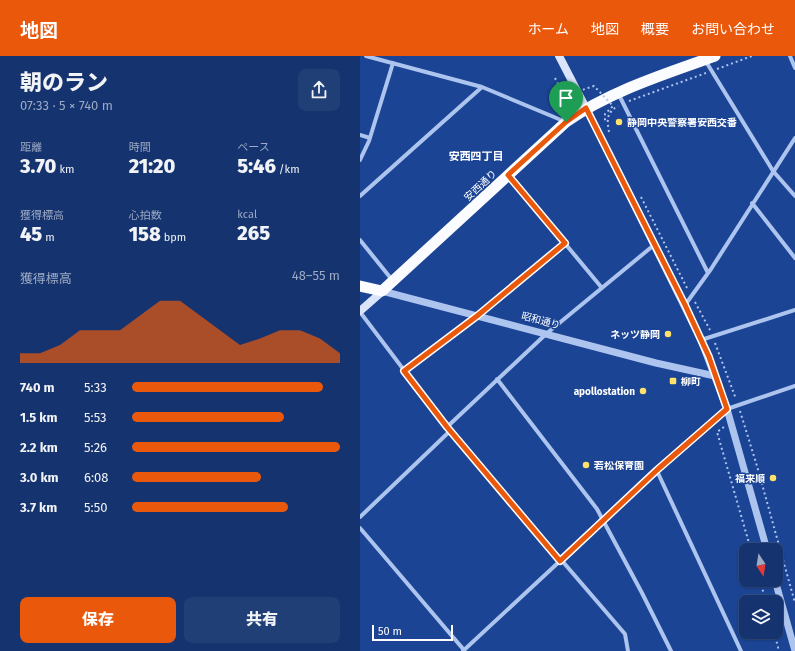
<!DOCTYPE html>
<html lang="ja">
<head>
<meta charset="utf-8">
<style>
	body { margin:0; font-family:"Fira Sans","Noto Sans JP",sans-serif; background:#213f77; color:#f1f3f6; height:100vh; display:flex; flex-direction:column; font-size:15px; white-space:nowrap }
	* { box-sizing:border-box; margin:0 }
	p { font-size:13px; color:#9daac3 }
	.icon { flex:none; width:22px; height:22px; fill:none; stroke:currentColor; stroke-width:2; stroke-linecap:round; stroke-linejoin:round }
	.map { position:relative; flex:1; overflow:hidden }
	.panel { display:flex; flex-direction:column; background:#14336f; width:360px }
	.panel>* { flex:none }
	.needle { width:26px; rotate:168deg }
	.controls { position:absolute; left:379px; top:487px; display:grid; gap:8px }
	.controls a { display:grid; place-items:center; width:44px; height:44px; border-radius:8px; background:#14336f; box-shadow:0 1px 3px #0004,0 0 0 1px #334e82; font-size:20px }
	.scale { position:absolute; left:12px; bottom:10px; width:81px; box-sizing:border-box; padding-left:4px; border:2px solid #fff; border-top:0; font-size:11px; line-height:14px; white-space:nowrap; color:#fff; -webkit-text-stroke:3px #1b4494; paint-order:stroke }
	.pin { position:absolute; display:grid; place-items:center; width:34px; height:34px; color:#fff; margin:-41px -17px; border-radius:50% 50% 50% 0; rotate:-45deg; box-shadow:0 0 4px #0007 }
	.pin .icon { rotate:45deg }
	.round { display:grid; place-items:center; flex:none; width:42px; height:42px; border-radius:8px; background:#213f77 }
	.overview { display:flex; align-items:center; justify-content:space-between; height:68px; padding:0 20px }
	h1 { font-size:22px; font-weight:800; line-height:30px }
	.figures { display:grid; grid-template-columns:repeat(3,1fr); gap:6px; height:68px; padding:4px 20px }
	.figures div { display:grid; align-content:center }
	.figures b { font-size:20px; font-weight:800 }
	.figures small { font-size:11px; font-weight:400 }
	.figures p { font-size:11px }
	.chart { height:112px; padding:8px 20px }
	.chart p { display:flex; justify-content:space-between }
	.chart svg { width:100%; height:72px; margin-top:4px; fill:#ea580c; opacity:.7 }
	.button { display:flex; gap:8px; margin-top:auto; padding:8px 20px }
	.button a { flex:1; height:46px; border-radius:8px; background:#ea580c; color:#fff; font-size:16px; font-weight:800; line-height:46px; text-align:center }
	.button a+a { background:#213f77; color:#f1f3f6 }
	ul { padding:0 20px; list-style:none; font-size:13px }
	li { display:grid; grid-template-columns:64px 48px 1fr; align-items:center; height:30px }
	li i { height:10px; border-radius:5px; background:#ea580c }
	header { display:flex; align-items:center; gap:24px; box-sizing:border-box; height:56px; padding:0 20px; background:#ea580c; color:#fff }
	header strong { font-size:19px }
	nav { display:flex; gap:22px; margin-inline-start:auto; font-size:14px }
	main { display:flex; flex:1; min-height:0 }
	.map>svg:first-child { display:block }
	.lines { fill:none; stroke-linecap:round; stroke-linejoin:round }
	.path { stroke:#adc4ef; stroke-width:2; stroke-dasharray:2 3; stroke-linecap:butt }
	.minor { stroke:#adc4ef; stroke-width:4 }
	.tertiary { stroke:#adc4ef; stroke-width:7 }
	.secondary { stroke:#dae5fb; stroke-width:8 }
	.trunk { stroke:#fafcff; stroke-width:11 }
	.path-bridge { stroke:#adc4ef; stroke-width:2; stroke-dasharray:2 3; stroke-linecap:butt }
	.route-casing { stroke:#fff; stroke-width:8 }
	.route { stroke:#ea580c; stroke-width:5 }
	.poi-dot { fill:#ffe26b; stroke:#1b4494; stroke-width:1.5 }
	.labels { text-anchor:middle; stroke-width:3; stroke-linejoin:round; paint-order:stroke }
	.poi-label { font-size:10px; font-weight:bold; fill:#fff; stroke:#1b4494; text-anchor:start }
	.street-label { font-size:10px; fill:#fff; stroke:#1b4494 }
	.neighbourhood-label { font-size:11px; font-weight:bold; fill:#fff; stroke:#1b4494 }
</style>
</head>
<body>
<header>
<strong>地図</strong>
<nav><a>ホーム</a><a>地図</a><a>概要</a><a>お問い合わせ</a></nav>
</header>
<main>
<section class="panel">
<div class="overview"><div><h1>朝のラン</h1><p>07:33 · 5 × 740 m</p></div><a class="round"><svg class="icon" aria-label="share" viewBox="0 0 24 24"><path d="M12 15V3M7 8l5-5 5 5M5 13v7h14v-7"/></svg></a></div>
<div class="figures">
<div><p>距離</p><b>3.70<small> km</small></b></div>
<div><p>時間</p><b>21:20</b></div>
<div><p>ペース</p><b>5:46<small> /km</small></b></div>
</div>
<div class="figures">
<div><p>獲得標高</p><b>45<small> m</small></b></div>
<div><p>心拍数</p><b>158<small> bpm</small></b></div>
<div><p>kcal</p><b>265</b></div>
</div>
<div class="chart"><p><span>獲得標高</span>48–55 m</p>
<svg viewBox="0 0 160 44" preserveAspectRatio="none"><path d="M0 44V38L10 38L20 33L30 24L40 24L50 24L60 15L70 6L80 6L90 15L100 24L110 33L120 29L130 24L140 24L150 29L160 38V44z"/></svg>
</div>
<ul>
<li><b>740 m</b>5:33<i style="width:92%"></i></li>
<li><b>1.5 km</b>5:53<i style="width:73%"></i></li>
<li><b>2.2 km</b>5:26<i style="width:100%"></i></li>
<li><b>3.0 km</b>6:08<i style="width:62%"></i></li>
<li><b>3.7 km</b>5:50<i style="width:75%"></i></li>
</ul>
<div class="button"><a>保存</a><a>共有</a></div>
</section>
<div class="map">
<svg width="435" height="595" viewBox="0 0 435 595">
	<rect width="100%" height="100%" fill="#1b4494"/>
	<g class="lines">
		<!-- path -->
		<path class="path" d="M357 13 392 0
			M269 45 346 17
			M249 76C247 64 246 57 258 50
			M281 141 328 234
			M335 246 350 274
			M355 287 376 343
			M380 355 397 410 435 547
			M364 371 357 376 391 494
			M400 524 406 546
			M414 576 419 595"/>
		<!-- minor -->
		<path class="minor" d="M6 0 122 31 206 66
			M430 0 435 12
			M345 4 413 115 435 140
			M258 37 348 217
			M0 79 10 82
			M0 104 9 85 33 7
			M149 120 242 232
			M0 140 122 31
			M392 147 435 202
			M0 184 33 225
			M325 249 351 213 435 82
			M0 256 87 371 265 578 268 595
			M341 284 435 254
			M44 315 117 260 205 187
			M137 323 237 453 282 537 311 595
			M87 371 186 278 294 189
			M297 415 381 595
			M0 461 90 375
			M0 472 104 594
			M103 595 297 415 367 353 435 330"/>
		<!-- tertiary -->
		<path class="tertiary" d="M226 52 341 284 367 353 407 494
			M22 235 296 307 355 320
			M415 524 435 595"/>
		<!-- secondary -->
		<path class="secondary" d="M199 0 226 52 220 56
			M0 255 25 233"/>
		<!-- trunk -->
		<path class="trunk" d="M0 230 22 235 206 66C250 35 305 18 355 0"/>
		<!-- path-bridge -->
		<path class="path-bridge" d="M195 22 204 40 234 30 253 50 245 58V66"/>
	</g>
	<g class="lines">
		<defs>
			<path id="route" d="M226 52 325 249 349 301 367 353 297 414 200 505 87 371 44 315 117 260 205 187 148 119 206 66Z"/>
		</defs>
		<!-- route casing -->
		<use href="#route" class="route-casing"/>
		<!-- route -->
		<use href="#route" class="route"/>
	</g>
	<!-- markers -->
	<g class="poi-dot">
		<circle cx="259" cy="66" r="4"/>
		<circle cx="308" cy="278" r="4"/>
		<rect x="309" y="321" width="8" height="8" rx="2"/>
		<circle cx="283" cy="335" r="4"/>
		<circle cx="226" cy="409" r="4"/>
		<circle cx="413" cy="422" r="4"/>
	</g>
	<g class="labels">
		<!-- poi labels -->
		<g class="poi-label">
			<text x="267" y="70">静岡中央警察署安西交番</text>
			<text x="300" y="282" text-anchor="end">ネッツ静岡</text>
			<text x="321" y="329">柳町</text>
			<text x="275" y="339" text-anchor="end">apollostation</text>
			<text x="234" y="413">若松保育園</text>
			<text x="405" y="426" text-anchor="end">福来順</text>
		</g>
		<!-- street labels -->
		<g class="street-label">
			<text transform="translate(120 129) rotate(-43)" y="4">安西通り</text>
			<text transform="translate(181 264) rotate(15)" y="4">昭和通り</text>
		</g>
		<!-- neighbourhood labels -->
		<g class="neighbourhood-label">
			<text x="116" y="104">安西四丁目</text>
		</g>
	</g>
</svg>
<div class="controls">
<a><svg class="needle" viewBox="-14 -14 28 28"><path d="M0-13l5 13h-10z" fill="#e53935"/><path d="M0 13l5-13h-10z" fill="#9daac3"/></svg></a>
<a><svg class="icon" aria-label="layers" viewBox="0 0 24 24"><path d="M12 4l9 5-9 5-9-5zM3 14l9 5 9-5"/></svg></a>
</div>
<div class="scale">50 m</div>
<div class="pin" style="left:206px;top:66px;background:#1e9e55"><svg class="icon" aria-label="arrive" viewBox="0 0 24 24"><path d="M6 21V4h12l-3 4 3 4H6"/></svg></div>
</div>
</main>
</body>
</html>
